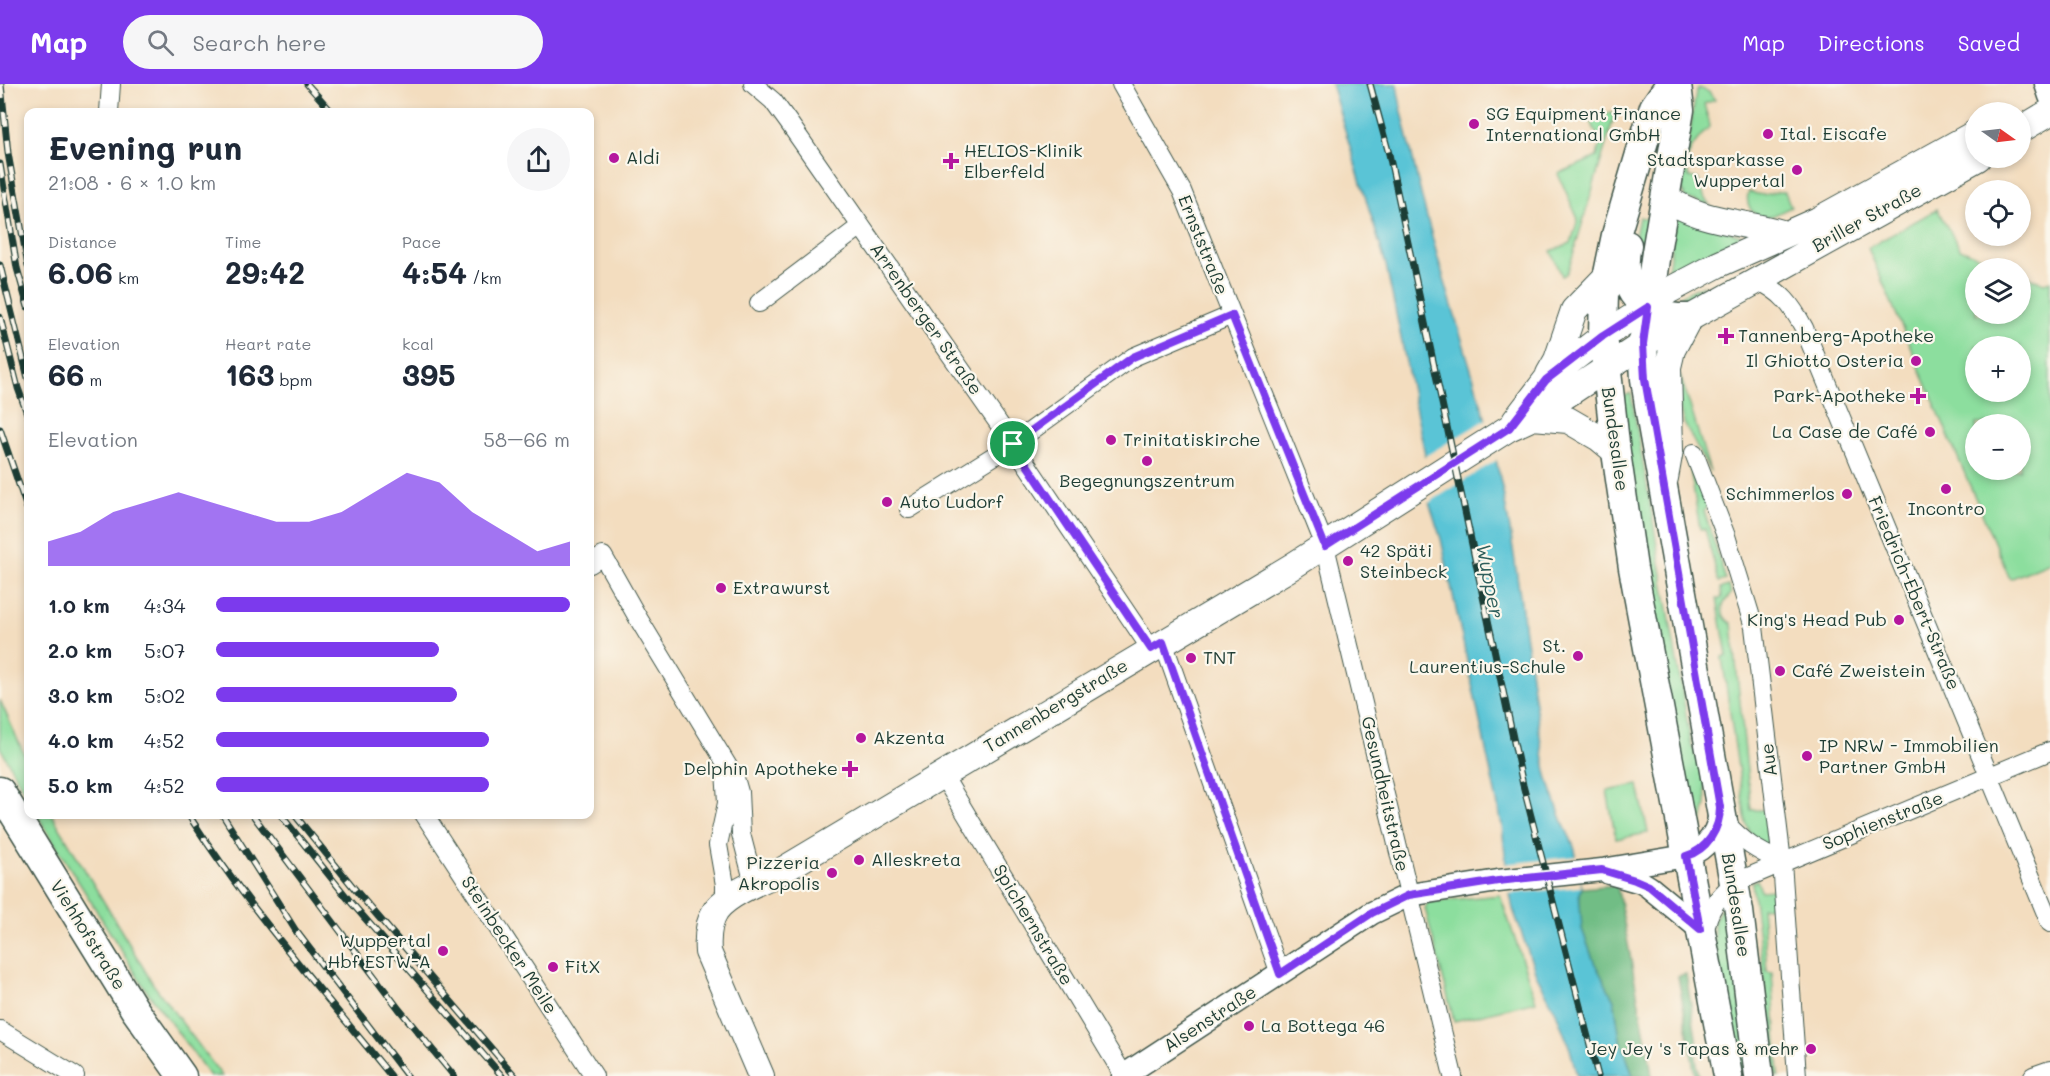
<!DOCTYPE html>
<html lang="en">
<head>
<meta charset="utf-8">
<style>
	body { margin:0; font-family:Mali,sans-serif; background:#f6f6f7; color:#1f2937; height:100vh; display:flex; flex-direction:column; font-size:22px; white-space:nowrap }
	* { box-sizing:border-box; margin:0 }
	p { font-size:20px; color:#747a83 }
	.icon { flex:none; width:33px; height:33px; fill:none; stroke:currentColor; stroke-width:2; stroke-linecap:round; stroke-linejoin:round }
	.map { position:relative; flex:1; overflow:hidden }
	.panel { position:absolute; left:24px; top:24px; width:570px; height:711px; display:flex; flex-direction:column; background:#fff; border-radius:12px; box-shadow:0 3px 9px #0003 }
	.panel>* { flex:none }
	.needle { width:39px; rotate:104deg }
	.fabs { position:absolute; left:1965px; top:18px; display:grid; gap:12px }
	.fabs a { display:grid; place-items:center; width:66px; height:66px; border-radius:50%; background:#fff; box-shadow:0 3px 9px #0003; font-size:30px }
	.pin { position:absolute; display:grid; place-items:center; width:51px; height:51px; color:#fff; margin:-26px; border:3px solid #fff; border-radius:50%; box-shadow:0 2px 6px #0007 }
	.round { display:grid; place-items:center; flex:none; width:63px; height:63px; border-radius:32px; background:#f6f6f7 }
	.head { display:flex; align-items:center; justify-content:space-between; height:102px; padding:0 24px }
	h1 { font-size:33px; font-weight:700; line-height:45px }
	.figures { display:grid; grid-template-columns:repeat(3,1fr); gap:9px; height:102px; padding:6px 24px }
	.figures div { display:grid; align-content:center }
	.figures b { font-size:30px; font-weight:700 }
	.figures small { font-size:16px; font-weight:400 }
	.figures p { font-size:16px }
	.chart { height:168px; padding:12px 24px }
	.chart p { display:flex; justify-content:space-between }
	.chart svg { width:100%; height:108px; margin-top:6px; fill:#7c3aed; opacity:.7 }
	ul { padding:0 24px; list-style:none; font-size:20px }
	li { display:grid; grid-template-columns:96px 72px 1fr; align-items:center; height:45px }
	li i { height:15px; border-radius:8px; background:#7c3aed }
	header { display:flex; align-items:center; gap:36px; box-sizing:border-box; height:84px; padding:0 30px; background:#7c3aed; color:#fff }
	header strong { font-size:28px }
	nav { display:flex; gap:33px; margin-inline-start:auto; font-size:21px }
	.search { width:420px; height:54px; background:#f6f6f7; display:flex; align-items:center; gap:15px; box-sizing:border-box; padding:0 21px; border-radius:33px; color:#747a83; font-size:22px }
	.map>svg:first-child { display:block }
	.green { fill:#8cde9e; stroke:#568e69; stroke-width:1.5; fill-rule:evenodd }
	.forest { fill:#71bd85; stroke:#487d5c; stroke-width:1.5 }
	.water { fill:#5ac4d6; stroke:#3c8085; stroke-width:1.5 }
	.pier { fill:#f3ddbf }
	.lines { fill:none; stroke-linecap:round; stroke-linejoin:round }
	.minor-casing { stroke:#3f5549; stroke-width:20 }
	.tertiary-casing { stroke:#3f5549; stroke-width:25 }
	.secondary-casing { stroke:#3f5549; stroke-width:28 }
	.primary-casing { stroke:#3f5549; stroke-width:31 }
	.minor { stroke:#fff; stroke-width:18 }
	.tertiary { stroke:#fff; stroke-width:22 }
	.secondary { stroke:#fff; stroke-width:26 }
	.primary { stroke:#fff; stroke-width:28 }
	.rail-casing { stroke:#1f3d34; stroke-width:7 }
	.rail { stroke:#fbf7ec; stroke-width:4.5; stroke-dasharray:14; stroke-linecap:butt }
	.route-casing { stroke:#fff; stroke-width:12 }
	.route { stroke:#7c3aed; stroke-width:8 }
	.poi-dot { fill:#b5179e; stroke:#fbf7ec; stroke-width:2 }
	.labels { text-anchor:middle; stroke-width:4.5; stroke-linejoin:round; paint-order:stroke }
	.poi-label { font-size:18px; fill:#1f3d34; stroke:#fbf7ec; text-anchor:start }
	.street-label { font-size:18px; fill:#1f3d34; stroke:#fbf7ec }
	.water-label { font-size:20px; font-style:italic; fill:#2e5f5c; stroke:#fbf7ec }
</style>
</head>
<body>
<header>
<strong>Map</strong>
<div class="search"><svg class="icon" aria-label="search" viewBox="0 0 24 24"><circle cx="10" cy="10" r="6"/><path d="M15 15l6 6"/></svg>Search here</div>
<nav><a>Map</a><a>Directions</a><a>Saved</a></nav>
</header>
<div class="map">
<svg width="2050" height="992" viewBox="0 0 2050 992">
	<rect width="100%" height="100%" fill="#fbf7ec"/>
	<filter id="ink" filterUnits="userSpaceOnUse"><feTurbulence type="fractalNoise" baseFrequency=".0167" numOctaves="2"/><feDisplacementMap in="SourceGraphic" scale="12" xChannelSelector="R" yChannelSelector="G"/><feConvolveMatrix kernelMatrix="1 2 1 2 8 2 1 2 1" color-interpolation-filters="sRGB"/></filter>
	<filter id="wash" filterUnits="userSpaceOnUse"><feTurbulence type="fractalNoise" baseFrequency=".008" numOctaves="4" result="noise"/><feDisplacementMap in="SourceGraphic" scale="24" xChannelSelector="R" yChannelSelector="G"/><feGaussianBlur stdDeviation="1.35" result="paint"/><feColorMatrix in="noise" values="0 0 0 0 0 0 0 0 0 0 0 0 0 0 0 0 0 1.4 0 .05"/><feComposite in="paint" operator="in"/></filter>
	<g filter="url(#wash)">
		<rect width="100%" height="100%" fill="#f3ddbf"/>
		<!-- green -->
		<path class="green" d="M1699 4 1709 8 1715 16 1704 20 1710 42C1696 57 1682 70 1689 93L1698 95 1705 115 1710 121 1685 114 1682 103 1696 7Z
			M1611 28 1614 33 1569 184 1566 190 1562 192 1551 167 1571 159 1578 135 1558 90 1597 73 1600 59 1591 37Z
			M1749 107C1768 116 1769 106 1785 108L1791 123C1784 126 1775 132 1768 133 1752 134 1744 120 1749 107Z
			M1937 125 1960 165 2008 184H1976V230H2020L2021 190 2044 199 2050 197V478L2010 495 1868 164ZM1976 262H2020V308H1976ZM1976 340H2020V386H1976Z
			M1679 132 1743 152 1670 188 1668 186 1675 138Z
			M1639 133 1651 136 1640 189 1632 167Z
			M1800 154 1802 161 1720 204V198L1762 178 1782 163Z
			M1703 201 1699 209 1702 217 1692 223 1666 219Z
			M1680 292 1689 318 1710 388 1684 339 1680 326Z
			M1631 309 1691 660 1705 693 1706 720 1699 751 1695 753 1691 751 1618 315Z
			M1687 367 1707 422 1704 427 1726 496 1719 498 1705 445H1700Z
			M1729 502 1731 510C1721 520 1718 531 1732 540L1751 726H1765L1769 762C1757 760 1750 750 1746 739L1722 573 1727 571 1717 515 1722 513 1721 504Z
			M0 616 28 679V715L0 663Z
			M1638 701 1648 749 1616 755 1607 707Z
			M37 731H52L153 900 222 992H210L144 903Z
			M1757 796 1761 807 1773 806 1774 822 1762 823 1767 887 1772 888 1779 992H1776L1752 798Z
			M1500 811 1536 917 1454 937 1425 824 1428 818Z
			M1726 814 1751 992H1736L1714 857V838Z"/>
		<!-- forest -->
		<path class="forest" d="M1617 801 1649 973 1652 992H1633L1620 954 1614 916 1594 878 1582 845 1579 809 1582 804Z
			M1686 890 1698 966 1695 967 1699 992H1695L1678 892Z"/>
		<!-- water -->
		<path class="water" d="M1331 0H1397C1400 24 1407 47 1412 71 1431 160 1460 246 1485 333 1518 448 1524 570 1546 687 1550 705 1558 725 1565 743 1568 750 1572 756 1574 763 1578 776 1579 790 1582 804L1579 809 1582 845 1594 878 1614 916 1620 954 1633 992H1577L1570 965 1556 928 1536 890 1513 825 1508 800 1502 741 1441 455 1429 418 1426 375 1386 181Z"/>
		<!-- pier -->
		<path class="pier" d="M1487 335 1497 376 1427 420 1422 374Z
			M1578 772 1581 803 1507 810 1504 780Z"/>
	</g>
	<g filter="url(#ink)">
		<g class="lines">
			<defs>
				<path id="minor" d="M753 0 773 17 789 39 1013 360 1151 565
					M1121 0 1182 107 1325 462 1453 992
					M109 28 111 0
					M1757 196C1782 208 1791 220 1804 244L2050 839
					M759 219 861 142
					M1694 369 1726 452 1754 543 1782 778 1797 992
					M909 425 1013 360 1133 273 1232 231
					M590 480 603 472 638 534 735 694 739 708 741 750 754 800
					M1163 558 1280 890
					M725 686 727 719 718 761 725 801V818
					M942 690 1124 992
					M424 730 594 992
					M1725 738C1743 758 1757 767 1782 778
					M1705 847C1708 825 1718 813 1734 799L2050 667
					M0 946 75 992
					M2033 992 2050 986"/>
				<path id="tertiary" d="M2046 0 2050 12
					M1609 789 1641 798 1649 803 1700 845
					M1123 992 1372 829 1409 811 1498 797 1602 786 1686 772C1707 766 1720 746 1720 724"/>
				<path id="secondary" d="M2020 46 2050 28
					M1665 113C1701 139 1744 137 1785 150
					M1549 290 1557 276 1574 226 1607 192
					M1533 333 1568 336 1599 354 1616 368
					M1515 337 1547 295 1603 252 1648 223 1668 207 1717 181 1818 136 1976 49
					M1665 394 1670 366 1668 283 1672 266 1689 234
					M761 992 708 868C707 854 708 838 716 826 728 810 760 797 778 789L1291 483 1509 344 1533 333 1643 260 1978 74"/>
				<path id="primary" d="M1670 0 1654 23 1616 151 1604 209 1603 252 1616 368 1633 484 1728 992
					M1677 0 1680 26 1656 168 1643 260 1645 295 1652 341 1739 827 1759 992
					M1627 161C1617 204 1643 236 1689 234
					M0 707 135 926 182 992"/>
			</defs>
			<!-- minor casing -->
			<use href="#minor" class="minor-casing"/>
			<!-- tertiary casing -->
			<use href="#tertiary" class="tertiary-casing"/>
			<!-- secondary casing -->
			<use href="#secondary" class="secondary-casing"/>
			<!-- primary casing -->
			<use href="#primary" class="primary-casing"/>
			<!-- minor -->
			<use href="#minor" class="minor"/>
			<!-- tertiary -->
			<use href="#tertiary" class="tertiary"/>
			<!-- secondary -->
			<use href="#secondary" class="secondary"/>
			<!-- primary -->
			<use href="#primary" class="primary"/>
			<defs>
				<path id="rail" d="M1 0 8 69 28 182
					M307 0 332 28
					M1370 0 1389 70 1404 140 1523 701 1598 992
					M0 80 17 184 28 223
					M0 181 28 294
					M0 233 18 304 28 332
					M0 345 28 427
					M188 730C248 824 321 906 391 992
					M222 730 296 847 407 992
					M252 730 399 925 454 992
					M280 730 349 816 502 992
					M294 730 358 809 515 992"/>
			</defs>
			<!-- rail casing -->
			<use href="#rail" class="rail-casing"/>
			<!-- rail -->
			<use href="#rail" class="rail"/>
		</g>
	</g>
	<g class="lines" filter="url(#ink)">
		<defs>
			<path id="route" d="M1648 223 1643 260 1645 295 1720 723C1720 745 1707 766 1686 772L1700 845 1649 802 1635 796 1602 786 1498 797 1409 811 1372 829 1280 890 1163 558 1151 565 1013 360 1133 273 1232 231 1325 462 1509 344 1546 296 1603 252Z"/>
		</defs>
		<!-- route casing -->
		<use href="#route" class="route-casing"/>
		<!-- route -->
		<use href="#route" class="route"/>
	</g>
	<!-- markers -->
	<g class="poi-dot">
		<circle cx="1474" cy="40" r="6"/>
		<circle cx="1768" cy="50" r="6"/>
		<circle cx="614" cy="74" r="6"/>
		<path d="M948 68h6v6h6v6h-6v6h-6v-6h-6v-6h6z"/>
		<circle cx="1797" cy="86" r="6"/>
		<path d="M1723 243h6v6h6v6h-6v6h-6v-6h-6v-6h6z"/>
		<circle cx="1916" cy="277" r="6"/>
		<path d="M1915 303h6v6h6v6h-6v6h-6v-6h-6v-6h6z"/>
		<circle cx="1930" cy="348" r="6"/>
		<circle cx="1111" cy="356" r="6"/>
		<circle cx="1147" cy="377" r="6"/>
		<circle cx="1946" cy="405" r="6"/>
		<circle cx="1847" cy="410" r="6"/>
		<circle cx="887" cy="418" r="6"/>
		<circle cx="1348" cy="477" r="6"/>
		<circle cx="721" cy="504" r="6"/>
		<circle cx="1899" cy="536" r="6"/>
		<circle cx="1578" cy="572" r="6"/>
		<circle cx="1191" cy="574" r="6"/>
		<circle cx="1780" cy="587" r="6"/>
		<circle cx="861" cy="654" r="6"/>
		<circle cx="1807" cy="672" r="6"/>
		<path d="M847 676h6v6h6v6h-6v6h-6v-6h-6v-6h6z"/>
		<circle cx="859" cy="776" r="6"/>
		<circle cx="832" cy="789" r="6"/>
		<circle cx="443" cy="867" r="6"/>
		<circle cx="553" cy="883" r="6"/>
		<circle cx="1249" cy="942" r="6"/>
		<circle cx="1811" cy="965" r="6"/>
	</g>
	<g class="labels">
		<!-- poi labels -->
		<g class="poi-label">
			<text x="1486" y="36">SG Equipment Finance<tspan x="1486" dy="21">International GmbH</tspan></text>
			<text x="1780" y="56">Ital. Eiscafe</text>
			<text x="964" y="73">HELIOS-Klinik<tspan x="964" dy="21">Elberfeld</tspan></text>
			<text x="626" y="80">Aldi</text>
			<text x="1785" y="82" text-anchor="end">Stadtsparkasse<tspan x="1785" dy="21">Wuppertal</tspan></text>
			<text x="1738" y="258">Tannenberg-Apotheke</text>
			<text x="1904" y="283" text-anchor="end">Il Ghiotto Osteria</text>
			<text x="1906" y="318" text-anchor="end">Park-Apotheke</text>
			<text x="1918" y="354" text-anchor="end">La Case de Café</text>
			<text x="1123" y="362">Trinitatiskirche</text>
			<text x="1147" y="403" text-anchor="middle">Begegnungszentrum</text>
			<text x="1835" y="416" text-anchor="end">Schimmerlos</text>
			<text x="899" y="424">Auto Ludorf</text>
			<text x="1946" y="431" text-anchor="middle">Incontro</text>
			<text x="1360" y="473">42 Späti<tspan x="1360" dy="21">Steinbeck</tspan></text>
			<text x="733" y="510">Extrawurst</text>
			<text x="1887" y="542" text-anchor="end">King's Head Pub</text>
			<text x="1566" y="568" text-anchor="end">St.<tspan x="1566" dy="21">Laurentius-Schule</tspan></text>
			<text x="1203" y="580">TNT</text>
			<text x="1792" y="593">Café Zweistein</text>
			<text x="873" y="660">Akzenta</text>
			<text x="1819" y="668">IP NRW - Immobilien<tspan x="1819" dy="21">Partner GmbH</tspan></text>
			<text x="838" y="691" text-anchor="end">Delphin Apotheke</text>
			<text x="871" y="782">Alleskreta</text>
			<text x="820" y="785" text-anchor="end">Pizzeria<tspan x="820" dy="21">Akropolis</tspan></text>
			<text x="431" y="863" text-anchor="end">Wuppertal<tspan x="431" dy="21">Hbf ESTW-A</tspan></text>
			<text x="565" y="889">FitX</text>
			<text x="1261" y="948">La Bottega 46</text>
			<text x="1799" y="971" text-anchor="end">Jey Jey 's Tapas &amp; mehr</text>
		</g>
		<!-- street labels -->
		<g class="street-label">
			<text transform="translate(1867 134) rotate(-29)" y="6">Briller Straße</text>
			<text transform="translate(1203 161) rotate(68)" y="6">Ernststraße</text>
			<text transform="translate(926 235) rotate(55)" y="6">Arrenberger Straße</text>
			<text transform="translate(1615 355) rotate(82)" y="6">Bundesallee</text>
			<text transform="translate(1914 509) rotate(67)" y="6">Friedrich-Ebert-Straße</text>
			<text transform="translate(1056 622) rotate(-31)" y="6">Tannenbergstraße</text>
			<text transform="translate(1769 676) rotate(-97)" y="6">Aue</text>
			<text transform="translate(1385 710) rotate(77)" y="6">Gesundheitstraße</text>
			<text transform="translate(1883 737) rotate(-22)" y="6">Sophienstraße</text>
			<text transform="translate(1736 821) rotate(81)" y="6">Bundesallee</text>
			<text transform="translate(1033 841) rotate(59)" y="6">Spichernstraße</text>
			<text transform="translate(88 851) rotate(58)" y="6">Viehhofstraße</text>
			<text transform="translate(509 861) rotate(57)" y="6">Steinbecker Meile</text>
			<text transform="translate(1210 935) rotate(-33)" y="6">Alsenstraße</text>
		</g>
		<!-- water labels -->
		<g class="water-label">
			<text transform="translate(1490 497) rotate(79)" y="7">Wupper</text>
		</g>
	</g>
</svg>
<div class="fabs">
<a><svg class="needle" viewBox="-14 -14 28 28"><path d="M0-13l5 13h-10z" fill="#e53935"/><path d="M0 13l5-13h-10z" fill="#747a83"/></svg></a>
<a><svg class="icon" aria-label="locate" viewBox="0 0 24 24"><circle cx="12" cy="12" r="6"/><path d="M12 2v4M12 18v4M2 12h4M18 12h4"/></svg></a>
<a><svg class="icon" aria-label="layers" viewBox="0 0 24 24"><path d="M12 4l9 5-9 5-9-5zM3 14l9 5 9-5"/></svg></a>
<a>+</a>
<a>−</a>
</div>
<div class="pin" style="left:1013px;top:360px;background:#1e9e55"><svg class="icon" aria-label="arrive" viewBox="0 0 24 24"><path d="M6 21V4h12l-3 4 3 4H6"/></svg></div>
<section class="panel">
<div class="head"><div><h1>Evening run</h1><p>21:08 · 6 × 1.0 km</p></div><a class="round"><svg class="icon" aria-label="share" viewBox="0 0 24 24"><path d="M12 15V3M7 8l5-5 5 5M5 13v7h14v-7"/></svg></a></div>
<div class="figures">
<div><p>Distance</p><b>6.06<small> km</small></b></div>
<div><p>Time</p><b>29:42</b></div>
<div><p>Pace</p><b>4:54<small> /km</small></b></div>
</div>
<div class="figures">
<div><p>Elevation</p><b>66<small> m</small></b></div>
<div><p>Heart rate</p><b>163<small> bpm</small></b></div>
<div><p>kcal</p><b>395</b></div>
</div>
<div class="chart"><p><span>Elevation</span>58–66 m</p>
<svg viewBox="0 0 160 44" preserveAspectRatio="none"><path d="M0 44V34L10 30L20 22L30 18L40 14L50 18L60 22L70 26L80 26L90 22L100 14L110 6L120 10L130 22L140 30L150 38L160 34V44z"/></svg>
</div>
<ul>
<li><b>1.0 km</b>4:34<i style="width:100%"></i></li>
<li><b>2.0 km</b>5:07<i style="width:63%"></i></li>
<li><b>3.0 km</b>5:02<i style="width:68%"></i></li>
<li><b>4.0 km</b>4:52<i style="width:77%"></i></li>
<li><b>5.0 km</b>4:52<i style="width:77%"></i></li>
</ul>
</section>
</div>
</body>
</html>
